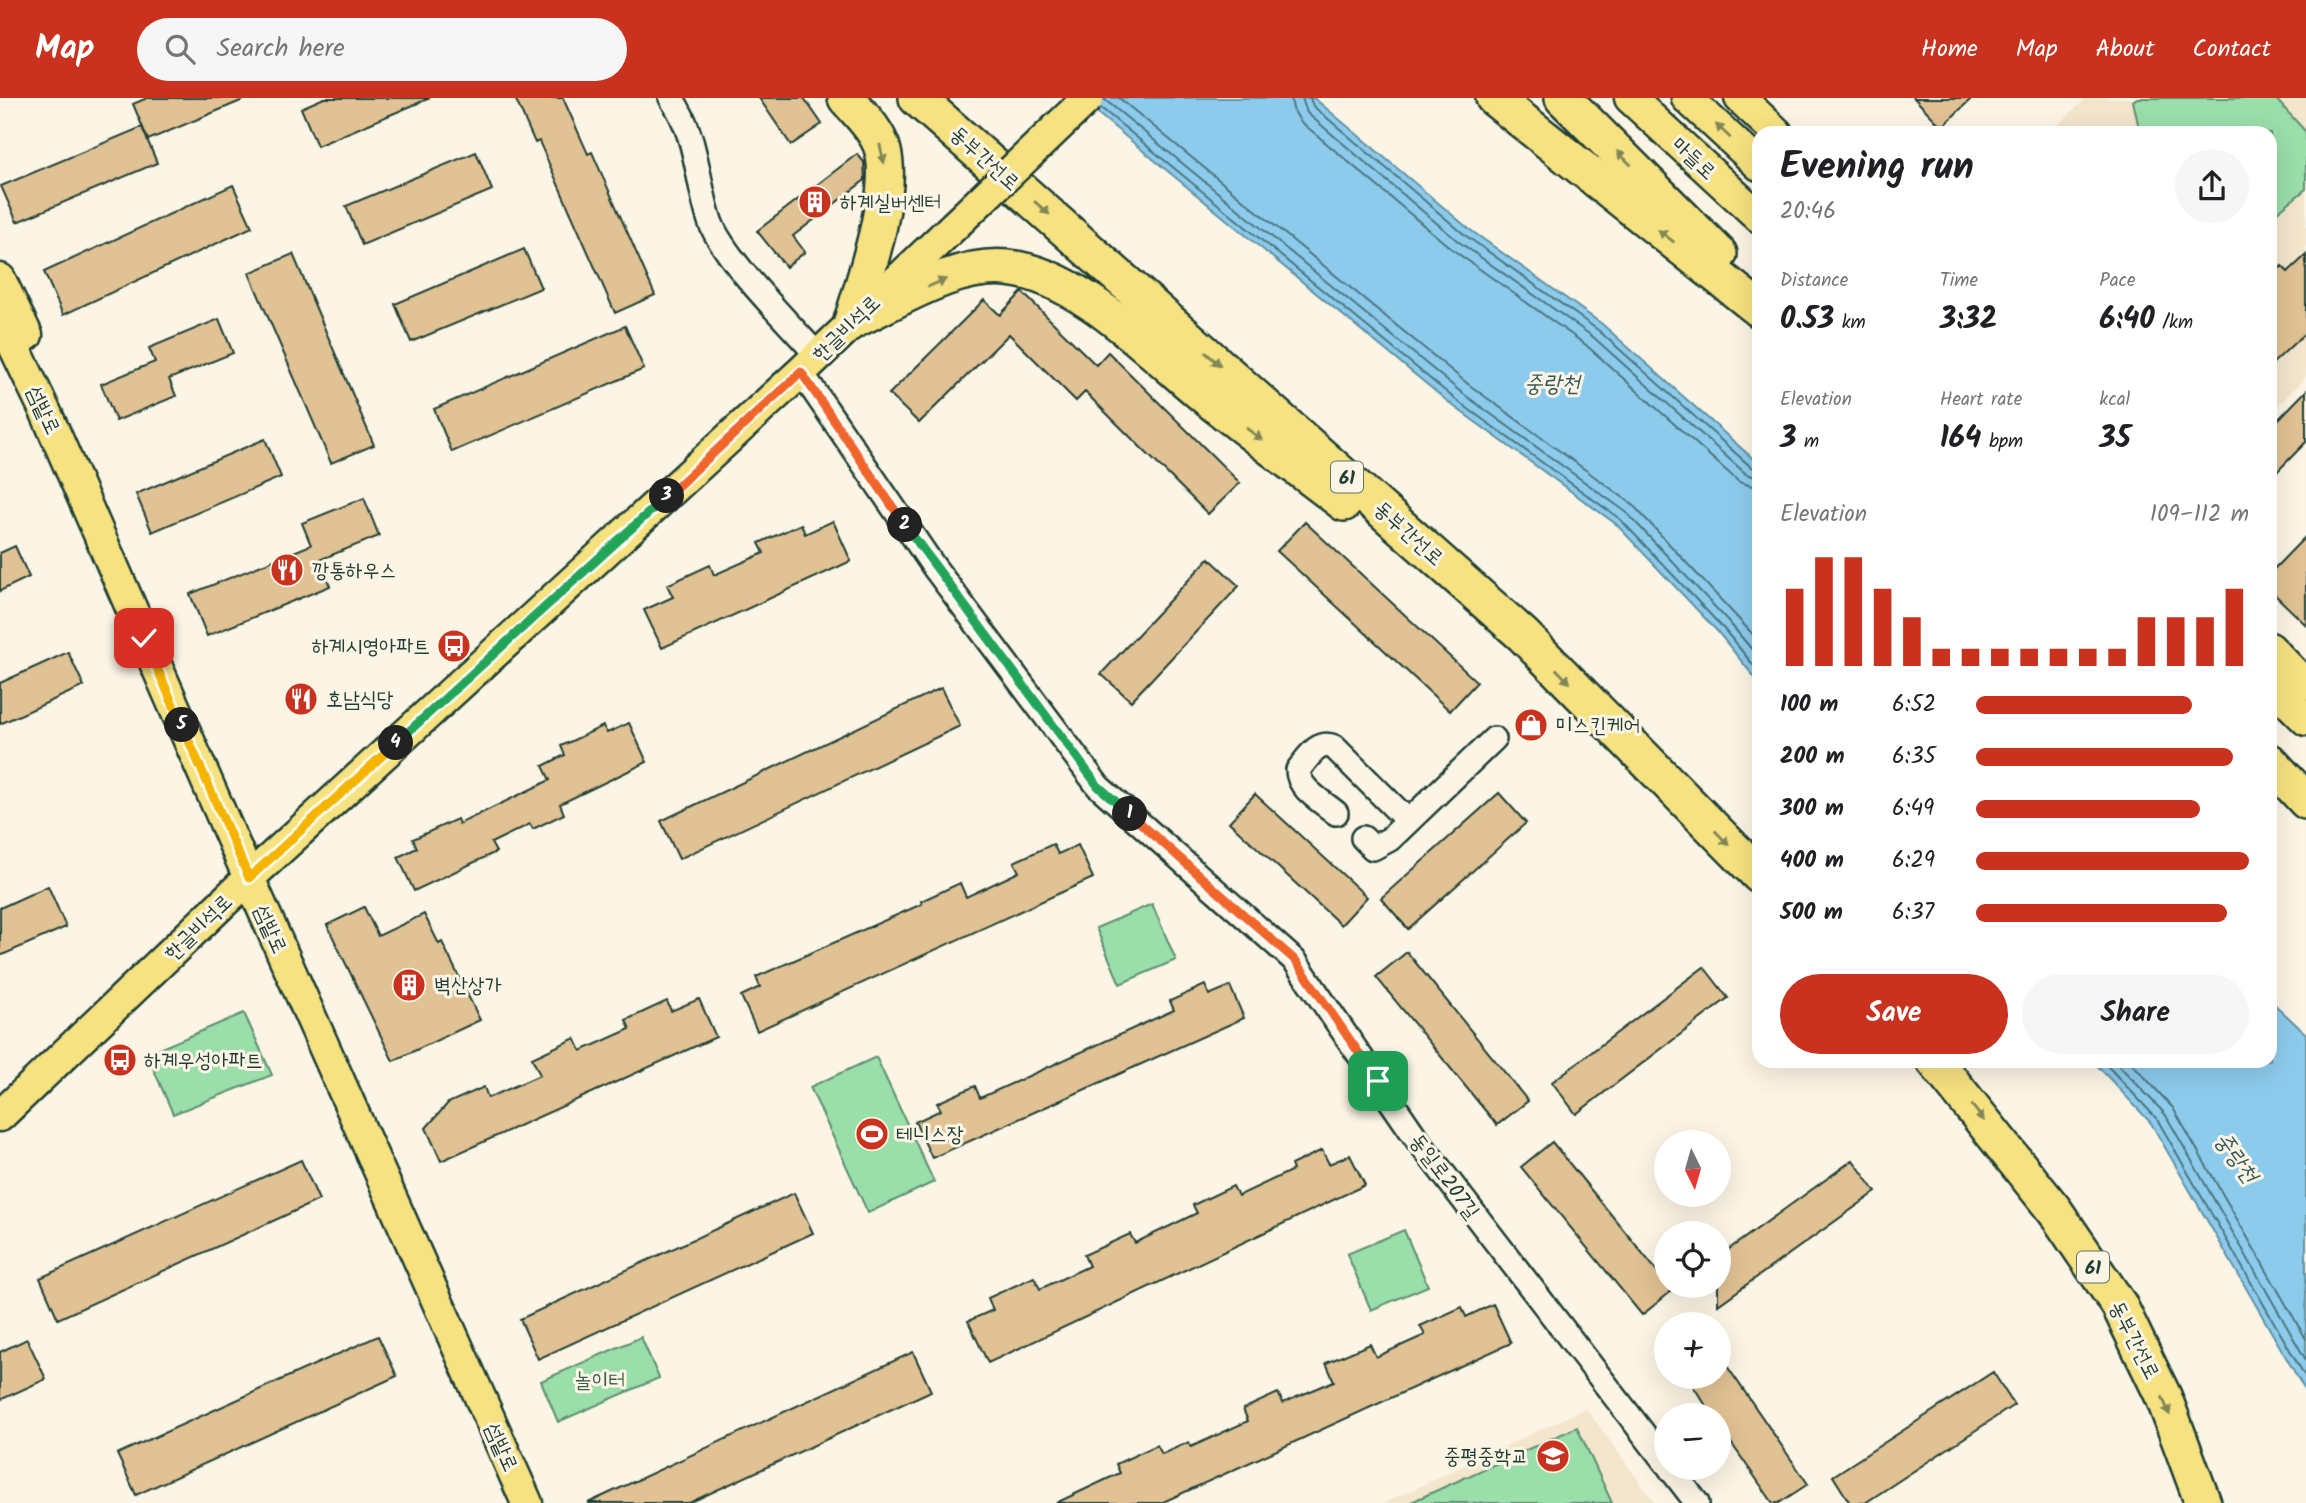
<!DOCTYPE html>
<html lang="en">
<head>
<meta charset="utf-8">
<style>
	body { margin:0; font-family:Kalam,"Poor Story",sans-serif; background:#f6f6f6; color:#202124; height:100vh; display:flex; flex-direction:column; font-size:26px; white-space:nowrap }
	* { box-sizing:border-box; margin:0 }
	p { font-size:23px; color:#757577 }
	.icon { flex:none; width:38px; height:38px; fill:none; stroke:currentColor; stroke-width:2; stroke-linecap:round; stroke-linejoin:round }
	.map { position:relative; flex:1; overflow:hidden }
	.side { position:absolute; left:1752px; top:28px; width:525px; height:942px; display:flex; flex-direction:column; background:#fff; border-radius:21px; box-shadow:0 7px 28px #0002 }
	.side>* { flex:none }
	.needle { width:46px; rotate:175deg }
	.controls { position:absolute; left:1654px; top:1032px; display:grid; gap:14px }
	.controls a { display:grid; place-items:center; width:77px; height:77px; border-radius:50%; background:#fff; box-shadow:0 7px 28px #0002; font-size:35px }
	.pin { position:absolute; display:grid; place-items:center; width:60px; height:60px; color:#fff; margin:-30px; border-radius:14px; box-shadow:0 4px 10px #0006 }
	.km { position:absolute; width:35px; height:35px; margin:-18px; border-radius:50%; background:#222; color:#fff; font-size:19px; line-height:35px; text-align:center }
	.round { display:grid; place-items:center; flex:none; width:74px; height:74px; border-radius:37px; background:#f6f6f6 }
	.overview { display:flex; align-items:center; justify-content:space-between; height:119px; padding:0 28px }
	h1 { font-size:38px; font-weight:600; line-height:52px }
	.metrics { display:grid; grid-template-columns:repeat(3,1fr); gap:10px; height:119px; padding:7px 28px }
	.metrics div { display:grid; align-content:center }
	.metrics b { font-size:30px; font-weight:600 }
	.metrics small { font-size:19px; font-weight:400 }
	.metrics p { font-size:19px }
	.chart { height:196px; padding:14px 28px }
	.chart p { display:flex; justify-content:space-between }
	.chart svg { width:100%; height:126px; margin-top:7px; stroke:#c8321e; stroke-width:6 }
	.primary-button { display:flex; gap:14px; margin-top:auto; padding:14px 28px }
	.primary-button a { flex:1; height:80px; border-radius:42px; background:#c8321e; color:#fff; font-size:28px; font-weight:600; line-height:80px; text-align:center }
	.primary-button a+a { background:#f6f6f6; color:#202124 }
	ul { padding:0 28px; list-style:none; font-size:23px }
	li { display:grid; grid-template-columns:112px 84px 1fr; align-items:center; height:52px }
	li i { height:18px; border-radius:9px; background:#c8321e }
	header { display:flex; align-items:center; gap:42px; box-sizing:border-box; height:98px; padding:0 35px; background:#c8321e; color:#fff }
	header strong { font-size:33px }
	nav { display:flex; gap:38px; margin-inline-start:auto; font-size:24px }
	.search { width:490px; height:63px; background:#f6f6f6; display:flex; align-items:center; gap:18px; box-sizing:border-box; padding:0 24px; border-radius:38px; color:#757577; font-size:26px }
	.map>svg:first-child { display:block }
	.built { fill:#f4e6cd }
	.green { fill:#9adeaa; stroke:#5c8e6f; stroke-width:2 }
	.water { fill:#8dcbed; stroke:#6192a3; stroke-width:2 }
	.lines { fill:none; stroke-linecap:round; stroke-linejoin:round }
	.shore { stroke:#4b767e; stroke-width:2 }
	.building { fill:#e1c294; stroke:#1f3d34; stroke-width:2 }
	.minor-casing { stroke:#1f3d34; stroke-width:28 }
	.major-casing { stroke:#1f3d34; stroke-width:35 }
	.highway-casing { stroke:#1f3d34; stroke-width:40 }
	.minor { stroke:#fcf5e5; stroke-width:23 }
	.major { stroke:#f7e281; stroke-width:30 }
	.highway { stroke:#f7e281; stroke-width:35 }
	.major-bridge-casing { stroke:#1f3d34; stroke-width:35; stroke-linecap:butt }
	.major-bridge { stroke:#f7e281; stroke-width:30 }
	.oneway { fill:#808757 }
	.split-1-casing { stroke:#fff; stroke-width:14 }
	.split-2-casing { stroke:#fff; stroke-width:14 }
	.split-3-casing { stroke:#fff; stroke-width:14 }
	.split-4-casing { stroke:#fff; stroke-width:14 }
	.split-5-casing { stroke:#fff; stroke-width:14 }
	.split-6-casing { stroke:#fff; stroke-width:14 }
	.split-1 { stroke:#f0652b; stroke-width:9 }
	.split-2 { stroke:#22a559; stroke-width:9 }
	.split-3 { stroke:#f0652b; stroke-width:9 }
	.split-4 { stroke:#22a559; stroke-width:9 }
	.split-5 { stroke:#f5b400; stroke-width:9 }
	.split-6 { stroke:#f5b400; stroke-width:9 }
	.labels { text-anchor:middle; stroke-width:6; stroke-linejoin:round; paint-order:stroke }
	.shield { fill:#fcf5e5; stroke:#617469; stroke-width:2 }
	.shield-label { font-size:19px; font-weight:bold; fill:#1f3d34 }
	.street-label { font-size:21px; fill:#1f3d34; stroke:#fcf5e5 }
	.poi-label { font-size:21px; fill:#1f3d34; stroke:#fcf5e5; text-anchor:start }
	.park-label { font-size:21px; fill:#385d4c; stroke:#fcf5e5 }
	.water-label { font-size:23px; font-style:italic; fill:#355959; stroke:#fcf5e5 }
</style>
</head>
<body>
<header>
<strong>Map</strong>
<div class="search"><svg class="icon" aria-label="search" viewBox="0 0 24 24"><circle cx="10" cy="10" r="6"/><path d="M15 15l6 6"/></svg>Search here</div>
<nav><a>Home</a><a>Map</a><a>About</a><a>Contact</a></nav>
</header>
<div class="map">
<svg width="2306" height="1405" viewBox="0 0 2306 1405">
	<rect width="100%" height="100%" fill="#fcf5e5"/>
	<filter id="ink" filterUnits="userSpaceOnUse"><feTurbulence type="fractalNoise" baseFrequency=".0143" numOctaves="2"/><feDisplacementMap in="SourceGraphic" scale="14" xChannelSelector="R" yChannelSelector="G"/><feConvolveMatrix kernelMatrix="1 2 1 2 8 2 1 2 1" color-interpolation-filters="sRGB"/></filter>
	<g filter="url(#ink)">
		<!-- built -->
		<path class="built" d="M2086 0H2306V279L2270 316V35H2050Z
			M1586 1310 1655 1405H1384Z"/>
		<!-- green -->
		<path class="green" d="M2137 0H2275L2306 34V91L2270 120V35H2140L2133 3Z
			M1152 806 1176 862 1120 886 1096 830Z
			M244 915 272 977 173 1016 147 956Z
			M876 959 934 1084 868 1115 810 989Z
			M1404 1132 1428 1188 1371 1212 1347 1156Z
			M641 1239 659 1280 558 1324 541 1283Z
			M1577 1329 1612 1405H1409Z"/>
		<!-- water -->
		<path class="water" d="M1079 0H1314L1469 131 1602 226 1759 366V585L1718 534 1616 426 1452 307Z
			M2270 902 2306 936V1294L2151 1025 2093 963 2270 962Z"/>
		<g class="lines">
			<!-- shore -->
			<path class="shore" d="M1119 0 1468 286 1632 406 1759 543
				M1291 0 1293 11 1300 23 1453 152 1586 247 1739 384 1759 390
				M1302 0 1307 15 1459 144 1592 238 1746 376 1759 380
				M1310 0 1313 8 1465 137 1598 232 1751 369 1759 371
				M1104 1 1462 295 1626 414 1729 524 1759 560
				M1101 10 1456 302 1620 421 1723 530 1759 574
				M2102 962 2157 1021 2306 1280
				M2114 962 2165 1016 2306 1262
				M2129 962 2173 1010 2306 1241"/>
		</g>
		<!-- building -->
		<path class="building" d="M147 0H248L148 42 133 6Z
			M324 0H430L317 48 301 10Z
			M515 0H563L588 56 592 54 655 197 615 215 539 43 535 45Z
			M759 0H804L822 26 791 47Z
			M1914 0H1972L1942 29Z
			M142 29 157 65 17 124 1 88Z
			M476 54 492 92 362 147 346 108Z
			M857 56 864 64 865 82 793 138 805 154 786 169 757 133Z
			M233 87 252 129 63 217 44 174Z
			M524 151 541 190 411 244 395 206Z
			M293 156 374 347 331 365 249 175Z
			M2306 157V234L2270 268V179L2282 168 2288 174Z
			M1022 194 1096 267 1108 254 1240 385 1208 416 1085 294 1076 303 1009 236 919 325 889 296 984 202 1000 217Z
			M219 221 233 255 169 281 176 298 116 323 101 286 155 264 149 250Z
			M625 228 644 271 452 354 434 311Z
			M2306 293V344L2270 381V330Z
			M265 341 281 379 152 434 136 396Z
			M364 400 379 438 319 462 330 488 207 538 190 496 311 447 302 425Z
			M833 423 851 463 662 550 644 512 673 499 667 487 710 467 714 477 764 455 759 445 801 426 805 436Z
			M1305 424 1477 584 1450 613 1277 453Z
			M2306 438V527L2270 492V475Z
			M15 448 29 479 0 493V455Z
			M1209 460 1239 488 1131 603 1101 576Z
			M68 554 84 588 0 626V585Z
			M941 590 960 628 679 761 661 723Z
			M629 625 647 664 560 706 564 716 533 731 530 726 491 745 496 754 414 793 398 759 417 750 413 741 457 721 459 726 550 682 543 668 565 657 561 648 603 628 607 635Z
			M1499 695 1526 725 1408 831 1381 800Z
			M1255 696 1367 799 1341 827 1229 724Z
			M1053 746 1058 756 1078 747 1093 780 757 933 741 898 760 889 756 879 922 806 921 803 960 785 966 799 1019 774 1014 764Z
			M48 788 66 829 0 858V810Z
			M364 809 378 838 424 816 439 846 442 844 480 922 393 963 327 827Z
			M1407 854 1528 1003 1497 1027 1376 879Z
			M1704 869 1728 900 1576 1016 1552 984Z
			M1205 887 1209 897 1230 888 1244 920 932 1060 915 1024 941 1012 937 1005 975 988 980 1000 1174 912 1170 903Z
			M699 901 716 939 441 1063 426 1030 448 1005 484 989 488 1000 540 977 532 960 575 940 581 953 630 931 626 922 667 903 671 913Z
			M1552 1044 1666 1184V1188L1673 1192 1642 1217 1521 1069Z
			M1322 1052 1329 1066 1350 1057 1365 1087 988 1265 968 1223 993 1212 988 1200 1034 1179 1040 1191 1089 1168 1084 1157 1130 1136 1135 1145 1197 1115 1193 1107 1233 1088 1238 1098 1293 1072 1291 1067Z
			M301 1062 319 1102 58 1221 40 1180Z
			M1853 1062 1876 1094 1718 1207V1159Z
			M794 1095 813 1135 538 1261 520 1221Z
			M1493 1206 1511 1245 1161 1405H1056L1120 1375 1116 1366 1157 1347 1162 1356 1189 1344 1191 1349 1248 1323 1243 1311 1278 1295 1283 1305 1334 1283 1326 1265 1370 1246 1376 1259 1425 1237 1420 1228 1462 1209 1466 1219Z
			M378 1238 397 1278 136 1397 117 1356Z
			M27 1241 46 1281 0 1302V1254Z
			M913 1254 931 1293 689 1405H588Z
			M1718 1255 1808 1386 1779 1405H1773L1718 1326V1318H1713L1687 1279H1718Z
			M1993 1274 2014 1307 1865 1405H1850L1833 1378Z"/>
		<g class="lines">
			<defs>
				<path id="minor" d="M671 0C698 38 696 81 710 123 723 160 790 226 818 258
					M801 274 934 469 1098 688 1295 863 1419 1044 1666 1365
					M1336 715C1322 703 1298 691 1298 672 1308 660 1317 642 1334 649L1407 722
					M1363 740 1373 750 1390 741 1494 641
					M1670 1370 1697 1405"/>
				<path id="major" d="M1630 0 1759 119
					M1687 0 1759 67
					M1740 0 1777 35
					M0 181 27 237
					M0 219 47 317 249 780 527 1405
					M2270 550 2306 587
					M2270 586 2306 622
					M0 1018 249 780 801 274 954 128"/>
				<path id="highway" d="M846 0C859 15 878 33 883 53 894 96 865 180 852 223
					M917 0 1523 537 1759 777
					M1494 0 1759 211
					M1563 0 1719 156
					M852 223C899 202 954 165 1007 170 1082 176 1159 263 1217 308 1259 341 1302 373 1344 405
					M2270 664 2306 703
					M1934 962 2055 1113 2119 1207 2164 1300 2203 1405"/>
			</defs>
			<!-- minor casing -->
			<use href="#minor" class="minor-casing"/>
			<!-- major casing -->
			<use href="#major" class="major-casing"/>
			<!-- highway casing -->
			<use href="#highway" class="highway-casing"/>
			<!-- minor -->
			<use href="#minor" class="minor"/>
			<!-- major -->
			<use href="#major" class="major"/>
			<!-- highway -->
			<use href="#highway" class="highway"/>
			<defs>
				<path id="major-bridge" d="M954 128 1088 0"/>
			</defs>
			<!-- major-bridge casing -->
			<use href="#major-bridge" class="major-bridge-casing"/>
			<!-- major-bridge -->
			<use href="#major-bridge" class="major-bridge"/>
		</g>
		<!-- one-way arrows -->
		<defs><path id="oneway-solid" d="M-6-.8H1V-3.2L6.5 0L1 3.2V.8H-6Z" transform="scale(1.75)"/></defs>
		<g class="oneway">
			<use href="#oneway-solid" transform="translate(1723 33) rotate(-137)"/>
			<use href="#oneway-solid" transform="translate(882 56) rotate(77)"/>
			<use href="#oneway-solid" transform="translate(1624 60) rotate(-135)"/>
			<use href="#oneway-solid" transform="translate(1042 110) rotate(41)"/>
			<use href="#oneway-solid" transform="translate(1666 138) rotate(-142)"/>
			<use href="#oneway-solid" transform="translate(937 185) rotate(-23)"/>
			<use href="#oneway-solid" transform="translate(1213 261) rotate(41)"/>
			<use href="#oneway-solid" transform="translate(1254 336) rotate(37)"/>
			<use href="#oneway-solid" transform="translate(1563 578) rotate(46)"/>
			<use href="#oneway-solid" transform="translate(1722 740) rotate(46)"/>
			<use href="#oneway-solid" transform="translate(1978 1015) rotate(52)"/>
			<use href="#oneway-solid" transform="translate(2166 1308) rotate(68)"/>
		</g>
	</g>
	<g class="lines" filter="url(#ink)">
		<defs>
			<path id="split-1" d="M1130 716 1296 863 1378 983"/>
			<path id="split-2" d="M905 427 1098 688 1130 716"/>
			<path id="split-3" d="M667 398 801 274 905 427"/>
			<path id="split-4" d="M396 645 667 398"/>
			<path id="split-5" d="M182 627 249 780 396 645"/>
			<path id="split-6" d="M144 540 182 627"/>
		</defs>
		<!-- split-1 casing -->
		<use href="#split-1" class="split-1-casing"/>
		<!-- split-2 casing -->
		<use href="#split-2" class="split-2-casing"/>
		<!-- split-3 casing -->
		<use href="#split-3" class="split-3-casing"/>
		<!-- split-4 casing -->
		<use href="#split-4" class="split-4-casing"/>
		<!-- split-5 casing -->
		<use href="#split-5" class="split-5-casing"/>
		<!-- split-6 casing -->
		<use href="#split-6" class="split-6-casing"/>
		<!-- split-1 -->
		<use href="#split-1" class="split-1"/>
		<!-- split-2 -->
		<use href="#split-2" class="split-2"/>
		<!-- split-3 -->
		<use href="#split-3" class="split-3"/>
		<!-- split-4 -->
		<use href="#split-4" class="split-4"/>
		<!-- split-5 -->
		<use href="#split-5" class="split-5"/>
		<!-- split-6 -->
		<use href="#split-6" class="split-6"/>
	</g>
	<!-- icons -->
	<defs>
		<symbol id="building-disc" viewBox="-11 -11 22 22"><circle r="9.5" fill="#c8321e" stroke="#fcf5e5"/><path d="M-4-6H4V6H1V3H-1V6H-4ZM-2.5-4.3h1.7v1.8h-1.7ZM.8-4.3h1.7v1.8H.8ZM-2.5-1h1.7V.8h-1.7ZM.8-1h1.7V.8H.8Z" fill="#fff"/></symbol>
		<symbol id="restaurant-disc" viewBox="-11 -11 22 22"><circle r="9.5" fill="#c8321e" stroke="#fcf5e5"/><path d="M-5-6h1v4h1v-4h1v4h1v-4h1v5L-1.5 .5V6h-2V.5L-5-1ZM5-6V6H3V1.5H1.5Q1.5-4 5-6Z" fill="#fff"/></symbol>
		<symbol id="bus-disc" viewBox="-11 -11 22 22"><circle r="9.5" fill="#c8321e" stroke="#fcf5e5"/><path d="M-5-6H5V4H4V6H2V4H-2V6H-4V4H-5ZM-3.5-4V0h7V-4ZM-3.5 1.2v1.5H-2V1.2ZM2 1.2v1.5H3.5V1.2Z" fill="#fff"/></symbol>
		<symbol id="shop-disc" viewBox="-11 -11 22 22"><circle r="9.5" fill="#c8321e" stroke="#fcf5e5"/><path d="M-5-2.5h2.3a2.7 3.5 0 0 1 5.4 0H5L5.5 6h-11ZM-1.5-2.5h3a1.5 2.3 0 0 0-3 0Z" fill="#fff"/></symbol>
		<symbol id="stadium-disc" viewBox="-11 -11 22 22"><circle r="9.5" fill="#c8321e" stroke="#fcf5e5"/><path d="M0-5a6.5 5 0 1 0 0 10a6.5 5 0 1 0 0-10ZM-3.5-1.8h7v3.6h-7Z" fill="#fff"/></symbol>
		<symbol id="school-disc" viewBox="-11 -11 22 22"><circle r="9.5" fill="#c8321e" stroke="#fcf5e5"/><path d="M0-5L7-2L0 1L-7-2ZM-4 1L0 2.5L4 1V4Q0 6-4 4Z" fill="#fff"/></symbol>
	</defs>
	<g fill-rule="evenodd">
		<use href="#building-disc" x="796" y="85" width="38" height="38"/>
		<use href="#restaurant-disc" x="268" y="453" width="38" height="38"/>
		<use href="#bus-disc" x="435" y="529" width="38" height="38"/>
		<use href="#restaurant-disc" x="282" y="582" width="38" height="38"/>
		<use href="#shop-disc" x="1512" y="608" width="38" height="38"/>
		<use href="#building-disc" x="390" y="868" width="38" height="38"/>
		<use href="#bus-disc" x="101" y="943" width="38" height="38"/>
		<use href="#stadium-disc" x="853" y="1017" width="38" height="38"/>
		<use href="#school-disc" x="1534" y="1339" width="38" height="38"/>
	</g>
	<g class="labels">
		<!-- shield labels -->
		<g class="shield">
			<rect x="1331" y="363.5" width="32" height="31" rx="5"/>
			<rect x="2077" y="1153.5" width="32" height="31" rx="5"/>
		</g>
		<g class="shield-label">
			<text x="1347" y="386">61</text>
			<text x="2093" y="1176">61</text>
		</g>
		<!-- street labels -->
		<g class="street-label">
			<text transform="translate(985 60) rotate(42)" y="7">동부간선로</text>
			<text transform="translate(1694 60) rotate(43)" y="7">마들로</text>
			<text transform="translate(846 230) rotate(-44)" y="7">한글비석로</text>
			<text transform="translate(44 312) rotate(65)" y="7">섬밭로</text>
			<text transform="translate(1409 435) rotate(42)" y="7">동부간선로</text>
			<text transform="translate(198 829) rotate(-44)" y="7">한글비석로</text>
			<text transform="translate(271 831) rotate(66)" y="7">섬밭로</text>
			<text transform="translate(1445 1078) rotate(53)" y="7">동일로207길</text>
			<text transform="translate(2135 1242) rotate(63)" y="7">동부간선로</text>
			<text transform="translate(502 1349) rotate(66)" y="7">섬밭로</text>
		</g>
		<!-- poi labels -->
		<g class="poi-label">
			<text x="840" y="111">하계실버센터</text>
			<text x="312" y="479">깡통하우스</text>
			<text x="430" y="555" text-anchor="end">하계시영아파트</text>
			<text x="326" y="608">호남식당</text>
			<text x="1556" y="634">미스킨케어</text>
			<text x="434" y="894">벽산상가</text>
			<text x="144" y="969">하계우성아파트</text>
			<text x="896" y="1043">테니스장</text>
			<text x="1528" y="1365" text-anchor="end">중평중학교</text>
		</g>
		<!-- park labels -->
		<g class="park-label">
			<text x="600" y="1289">놀이터</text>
		</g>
		<!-- water labels -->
		<g class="water-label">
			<text x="1552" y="293">중랑천</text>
			<text transform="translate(2237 1059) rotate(54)" y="8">중랑천</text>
		</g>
	</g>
</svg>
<div class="controls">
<a><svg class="needle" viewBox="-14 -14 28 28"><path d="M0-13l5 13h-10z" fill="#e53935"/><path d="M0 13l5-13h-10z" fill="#757577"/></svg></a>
<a><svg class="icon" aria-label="locate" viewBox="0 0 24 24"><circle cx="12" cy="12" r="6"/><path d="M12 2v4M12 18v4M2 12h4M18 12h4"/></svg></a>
<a>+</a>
<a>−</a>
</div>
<div class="pin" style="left:1378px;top:983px;background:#1e9e55"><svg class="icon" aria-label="arrive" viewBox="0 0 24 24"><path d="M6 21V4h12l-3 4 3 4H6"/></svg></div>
<div class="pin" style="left:144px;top:540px;background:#d93025"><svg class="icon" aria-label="check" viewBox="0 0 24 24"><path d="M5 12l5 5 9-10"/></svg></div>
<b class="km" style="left:1130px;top:716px">1</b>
<b class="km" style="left:905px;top:427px">2</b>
<b class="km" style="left:667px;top:398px">3</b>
<b class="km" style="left:396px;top:645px">4</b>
<b class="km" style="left:182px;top:627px">5</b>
<section class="side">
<div class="overview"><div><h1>Evening run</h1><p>20:46</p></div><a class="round"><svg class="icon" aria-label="share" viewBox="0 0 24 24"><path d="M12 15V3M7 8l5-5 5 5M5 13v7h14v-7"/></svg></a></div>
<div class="metrics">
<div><p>Distance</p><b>0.53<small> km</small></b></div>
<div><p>Time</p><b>3:32</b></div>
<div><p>Pace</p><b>6:40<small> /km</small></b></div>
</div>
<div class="metrics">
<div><p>Elevation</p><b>3<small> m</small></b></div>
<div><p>Heart rate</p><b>164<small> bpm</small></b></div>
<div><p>kcal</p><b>35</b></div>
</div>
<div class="chart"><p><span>Elevation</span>109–112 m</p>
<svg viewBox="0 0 160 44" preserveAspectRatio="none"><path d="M5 44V17M15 44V6M25 44V6M35 44V17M45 44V27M55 44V38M65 44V38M75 44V38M85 44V38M95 44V38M105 44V38M115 44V38M125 44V27M135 44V27M145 44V27M155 44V17"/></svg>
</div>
<ul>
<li><b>100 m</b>6:52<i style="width:79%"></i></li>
<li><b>200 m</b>6:35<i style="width:94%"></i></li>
<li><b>300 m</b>6:49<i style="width:82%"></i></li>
<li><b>400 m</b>6:29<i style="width:100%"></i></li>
<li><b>500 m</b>6:37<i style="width:92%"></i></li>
</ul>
<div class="primary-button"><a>Save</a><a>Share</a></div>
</section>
</div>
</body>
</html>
